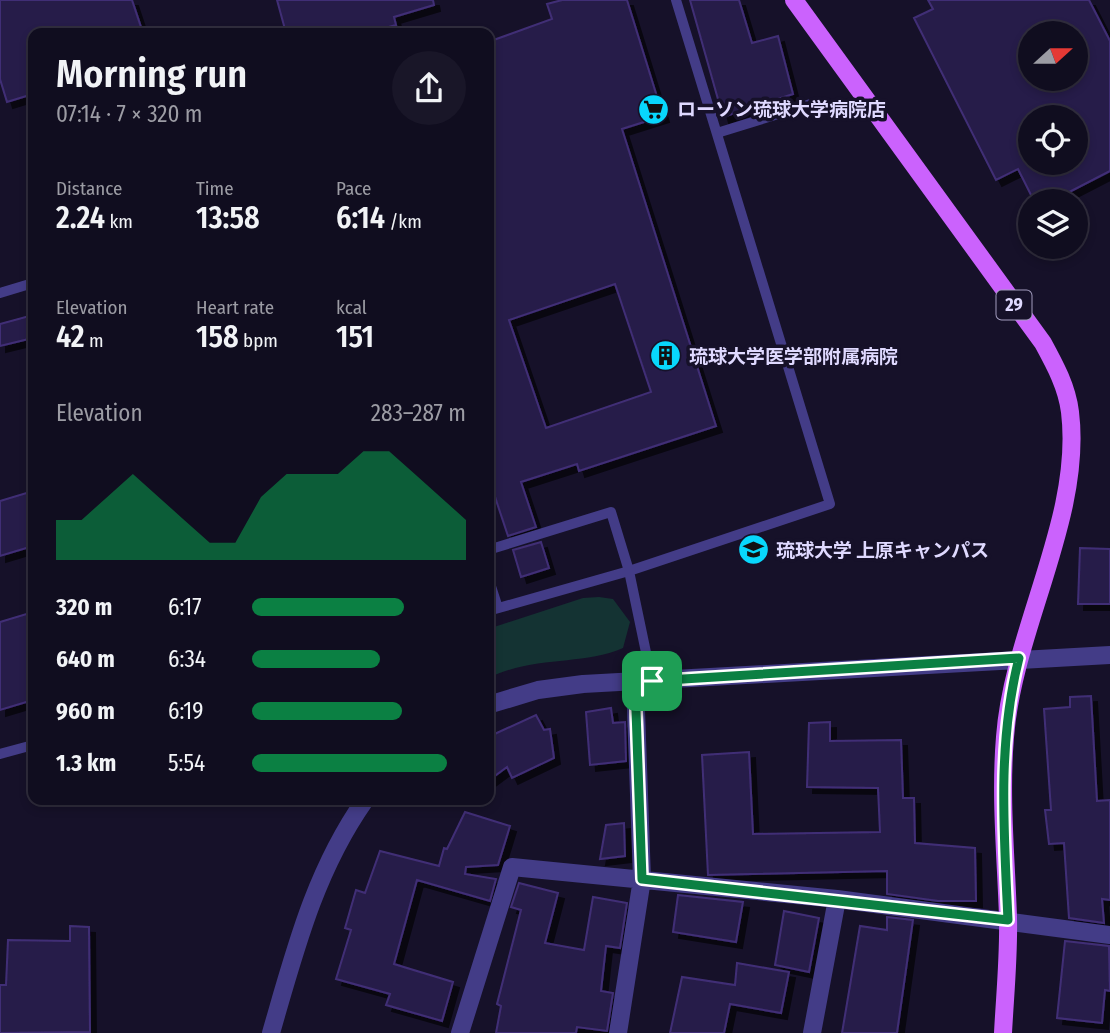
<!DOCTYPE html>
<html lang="en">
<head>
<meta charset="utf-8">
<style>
	body { margin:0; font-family:"Fira Sans Condensed","Noto Sans JP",sans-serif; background:#191628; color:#f1f3f6; height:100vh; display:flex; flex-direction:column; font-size:26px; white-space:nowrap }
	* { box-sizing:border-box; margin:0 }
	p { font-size:23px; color:#9c9ca4 }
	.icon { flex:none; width:38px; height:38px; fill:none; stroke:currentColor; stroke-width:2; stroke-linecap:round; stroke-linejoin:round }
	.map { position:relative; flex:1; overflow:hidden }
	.details { position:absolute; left:28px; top:28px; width:466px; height:777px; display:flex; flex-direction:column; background:#100d1f; border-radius:14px; box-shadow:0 4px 10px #0003,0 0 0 2px #302d3d }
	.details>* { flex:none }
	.needle { width:46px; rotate:69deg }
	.buttons { position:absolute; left:1018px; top:21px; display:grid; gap:14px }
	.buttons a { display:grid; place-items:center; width:70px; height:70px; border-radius:50%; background:#100d1f; box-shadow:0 4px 10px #0003,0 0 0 2px #302d3d; font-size:35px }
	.pin { position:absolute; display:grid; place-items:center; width:60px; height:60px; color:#fff; margin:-30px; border-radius:14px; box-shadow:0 4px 10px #0006 }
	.round { display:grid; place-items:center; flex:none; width:74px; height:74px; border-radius:37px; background:#191628 }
	.head { display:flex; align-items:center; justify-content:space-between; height:119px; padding:0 28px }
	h1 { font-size:38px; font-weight:600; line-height:52px }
	.metrics { display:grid; grid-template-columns:repeat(3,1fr); gap:10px; height:119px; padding:7px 28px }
	.metrics div { display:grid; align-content:center }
	.metrics b { font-size:30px; font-weight:600 }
	.metrics small { font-size:19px; font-weight:400 }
	.metrics p { font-size:19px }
	.chart { height:196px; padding:14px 28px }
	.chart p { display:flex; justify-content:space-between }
	.chart svg { width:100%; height:126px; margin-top:7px; fill:#0b8043; opacity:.7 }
	ul { padding:0 28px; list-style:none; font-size:23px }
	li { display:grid; grid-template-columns:112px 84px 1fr; align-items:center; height:52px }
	li i { height:18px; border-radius:9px; background:#0b8043 }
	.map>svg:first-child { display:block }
	.green { fill:#143333 }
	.building { fill:#281d4a; stroke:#412f76; stroke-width:2; fill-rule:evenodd; filter:url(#shadow) }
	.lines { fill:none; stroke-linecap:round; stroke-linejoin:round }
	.service { stroke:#433c87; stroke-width:10 }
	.minor { stroke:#433c87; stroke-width:18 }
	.tertiary { stroke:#433c87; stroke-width:18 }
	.primary { stroke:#cb62fd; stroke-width:18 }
	.route-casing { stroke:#fff; stroke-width:14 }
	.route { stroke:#0b8043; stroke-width:9 }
	.labels { text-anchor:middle; stroke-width:7; stroke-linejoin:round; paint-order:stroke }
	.shield { fill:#161129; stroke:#a39dbf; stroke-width:2 }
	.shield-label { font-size:18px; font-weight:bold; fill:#dfd9ff }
	.poi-label { font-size:19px; font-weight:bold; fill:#dfd9ff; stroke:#161129; text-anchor:start }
</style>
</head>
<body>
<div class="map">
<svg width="1110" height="1033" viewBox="0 0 1110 1033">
	<defs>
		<filter id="shadow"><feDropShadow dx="6" dy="6" stdDeviation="0" flood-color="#0009"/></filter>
	</defs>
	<rect width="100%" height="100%" fill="#161129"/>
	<!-- green -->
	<path class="green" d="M599 597 613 599 630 622 623 648C581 666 536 655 488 678V629L583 598Z"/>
	<!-- building -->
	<path class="building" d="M0 0H132L143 33H33V94L7 102 0 79Z
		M277 0H433L434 5 394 17 396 25 367 33H286Z
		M562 0H627L663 116 622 129 716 426 579 471 577 464 521 482 536 527 508 536 493 491 488 492V42L552 19 547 4ZM615 284 651 392 546 428 509 320Z
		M690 0H739L752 43 778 36 793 94 723 117Z
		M928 0H1089L1110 41V171L1052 201H1034L1018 169 996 180 914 18 933 9ZM1031 33H1076V79H1031ZM1031 117H1076V163H1029Z
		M33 315V338L0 346V324Z
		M33 491V546L0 556V501Z
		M541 542 549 568 521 577 513 550Z
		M1080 548 1110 549V604H1078Z
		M33 612V700L0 710V622Z
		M1091 696 1097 801 1110 800V900L1102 899 1104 923 1069 918 1064 843 1049 844 1045 810H1051L1044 709 1070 707V697Z
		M611 708 613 723 625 722 626 761 590 765 586 712Z
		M536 715 544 730 550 729 554 758 512 778 507 767 488 781V737Z
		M830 722V741L901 740 903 798H914L915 843 975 848 976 901H938L887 894V871L708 875 702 755 749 752 753 834 880 832 878 788 807 787 809 723Z
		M465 812 510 826 498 865 466 867 465 874 496 879 490 901 417 880 394 964 453 982 442 1021 386 1005 390 994 336 979 351 930 345 928 356 890 365 893 380 851 439 866 444 848 447 849Z
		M624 823 625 856 600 859 606 825Z
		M519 883 558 893 545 943 584 950 593 897 627 903 620 948 606 946 601 991 613 993 607 1031 577 1027 576 1033H496L501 1006 497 1004 521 910 511 907Z
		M678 895 743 902 736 942 673 932Z
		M784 911 819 918 809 972 775 965Z
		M887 917 913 920 897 1033H842L860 926 887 930Z
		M70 926 89 927 90 1032 0 1033V985H6L8 940 70 941Z
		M1065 941 1109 946 1110 991 1105 990 1102 1023 1057 1018Z
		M737 963 789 972 781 1013 730 1004 724 1033H670L682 977 735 985Z"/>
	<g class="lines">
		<!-- service -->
		<path class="service" d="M717 133 817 102
			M0 293 33 283
			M488 550 611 512 629 571 652 681
			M488 577 498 608
			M488 611 629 571 830 504 676 0
			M0 754 33 745"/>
		<!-- minor -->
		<path class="minor" d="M460 1033 512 867 837 899 1110 935
			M618 1033 642 879 635 682
			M812 1033 837 899"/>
		<!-- tertiary -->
		<path class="tertiary" d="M488 705 538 690 583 684 1110 655
			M271 1033C295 950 315 871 365 800"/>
		<!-- primary -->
		<path class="primary" d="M794 0 1043 343C1055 365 1067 387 1070 412 1083 518 1013 629 1005 737 1000 797 1006 857 1008 917 1009 955 1005 995 1003 1033"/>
	</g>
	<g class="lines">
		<defs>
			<path id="route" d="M1019 658C997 744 1004 832 1008 920L642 879 635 682Z"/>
		</defs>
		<!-- route casing -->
		<use href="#route" class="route-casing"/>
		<!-- route -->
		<use href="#route" class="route"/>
	</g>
	<!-- icons -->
	<defs>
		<symbol id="supermarket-disc" viewBox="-11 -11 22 22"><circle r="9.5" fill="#08d7fc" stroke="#161129"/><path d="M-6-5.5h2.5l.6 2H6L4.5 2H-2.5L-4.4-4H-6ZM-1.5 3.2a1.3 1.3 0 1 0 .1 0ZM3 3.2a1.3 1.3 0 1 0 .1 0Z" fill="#111"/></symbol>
		<symbol id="building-disc" viewBox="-11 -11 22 22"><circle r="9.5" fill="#08d7fc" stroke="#161129"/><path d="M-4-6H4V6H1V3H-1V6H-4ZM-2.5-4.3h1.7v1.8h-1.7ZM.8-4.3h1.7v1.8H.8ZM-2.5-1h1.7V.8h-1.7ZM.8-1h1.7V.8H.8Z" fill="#111"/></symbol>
		<symbol id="university-disc" viewBox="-11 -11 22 22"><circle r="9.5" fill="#08d7fc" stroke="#161129"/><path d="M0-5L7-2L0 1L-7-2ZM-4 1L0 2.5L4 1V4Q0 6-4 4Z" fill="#111"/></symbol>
	</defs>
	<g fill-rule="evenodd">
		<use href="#supermarket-disc" x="636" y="92" width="35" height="35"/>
		<use href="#building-disc" x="648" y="338" width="35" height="35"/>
		<use href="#university-disc" x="736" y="532" width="35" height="35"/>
	</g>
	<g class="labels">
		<!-- shield labels -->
		<rect class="shield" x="996.5" y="290.5" width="35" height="29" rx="5"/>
		<g class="shield-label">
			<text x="1014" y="311">29</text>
		</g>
		<!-- poi labels -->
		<g class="poi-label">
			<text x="677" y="116">ローソン琉球大学病院店</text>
			<text x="689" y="363">琉球大学医学部附属病院</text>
			<text x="776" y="557">琉球大学 上原キャンパス</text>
		</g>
	</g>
</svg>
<div class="buttons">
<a><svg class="needle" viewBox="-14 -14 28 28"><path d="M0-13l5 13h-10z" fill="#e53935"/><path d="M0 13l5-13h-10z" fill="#9c9ca4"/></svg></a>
<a><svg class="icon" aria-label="locate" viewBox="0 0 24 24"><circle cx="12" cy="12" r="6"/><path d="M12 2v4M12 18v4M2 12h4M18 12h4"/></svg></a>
<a><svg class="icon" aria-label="layers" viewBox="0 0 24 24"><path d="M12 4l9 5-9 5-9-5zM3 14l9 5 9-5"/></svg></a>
</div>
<div class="pin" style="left:652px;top:681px;background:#1e9e55"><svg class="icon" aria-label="arrive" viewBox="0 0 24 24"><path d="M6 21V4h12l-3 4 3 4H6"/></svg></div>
<section class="details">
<div class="head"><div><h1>Morning run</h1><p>07:14 · 7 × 320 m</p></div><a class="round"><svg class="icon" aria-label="share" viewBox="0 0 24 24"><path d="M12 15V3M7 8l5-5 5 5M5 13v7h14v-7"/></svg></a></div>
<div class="metrics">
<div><p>Distance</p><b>2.24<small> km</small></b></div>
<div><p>Time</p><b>13:58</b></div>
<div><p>Pace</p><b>6:14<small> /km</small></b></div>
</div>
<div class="metrics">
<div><p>Elevation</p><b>42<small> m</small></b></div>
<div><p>Heart rate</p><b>158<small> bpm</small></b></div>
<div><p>kcal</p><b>151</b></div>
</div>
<div class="chart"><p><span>Elevation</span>283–287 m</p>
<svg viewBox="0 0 160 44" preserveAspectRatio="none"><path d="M0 44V30L10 30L20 22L30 14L40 22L50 30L60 38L70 38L80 22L90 14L100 14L110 14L120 6L130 6L140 14L150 22L160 30V44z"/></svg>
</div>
<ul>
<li><b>320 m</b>6:17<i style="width:71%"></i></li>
<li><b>640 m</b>6:34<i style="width:60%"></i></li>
<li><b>960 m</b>6:19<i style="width:70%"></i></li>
<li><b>1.3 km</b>5:54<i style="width:91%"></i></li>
</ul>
</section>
</div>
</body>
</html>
